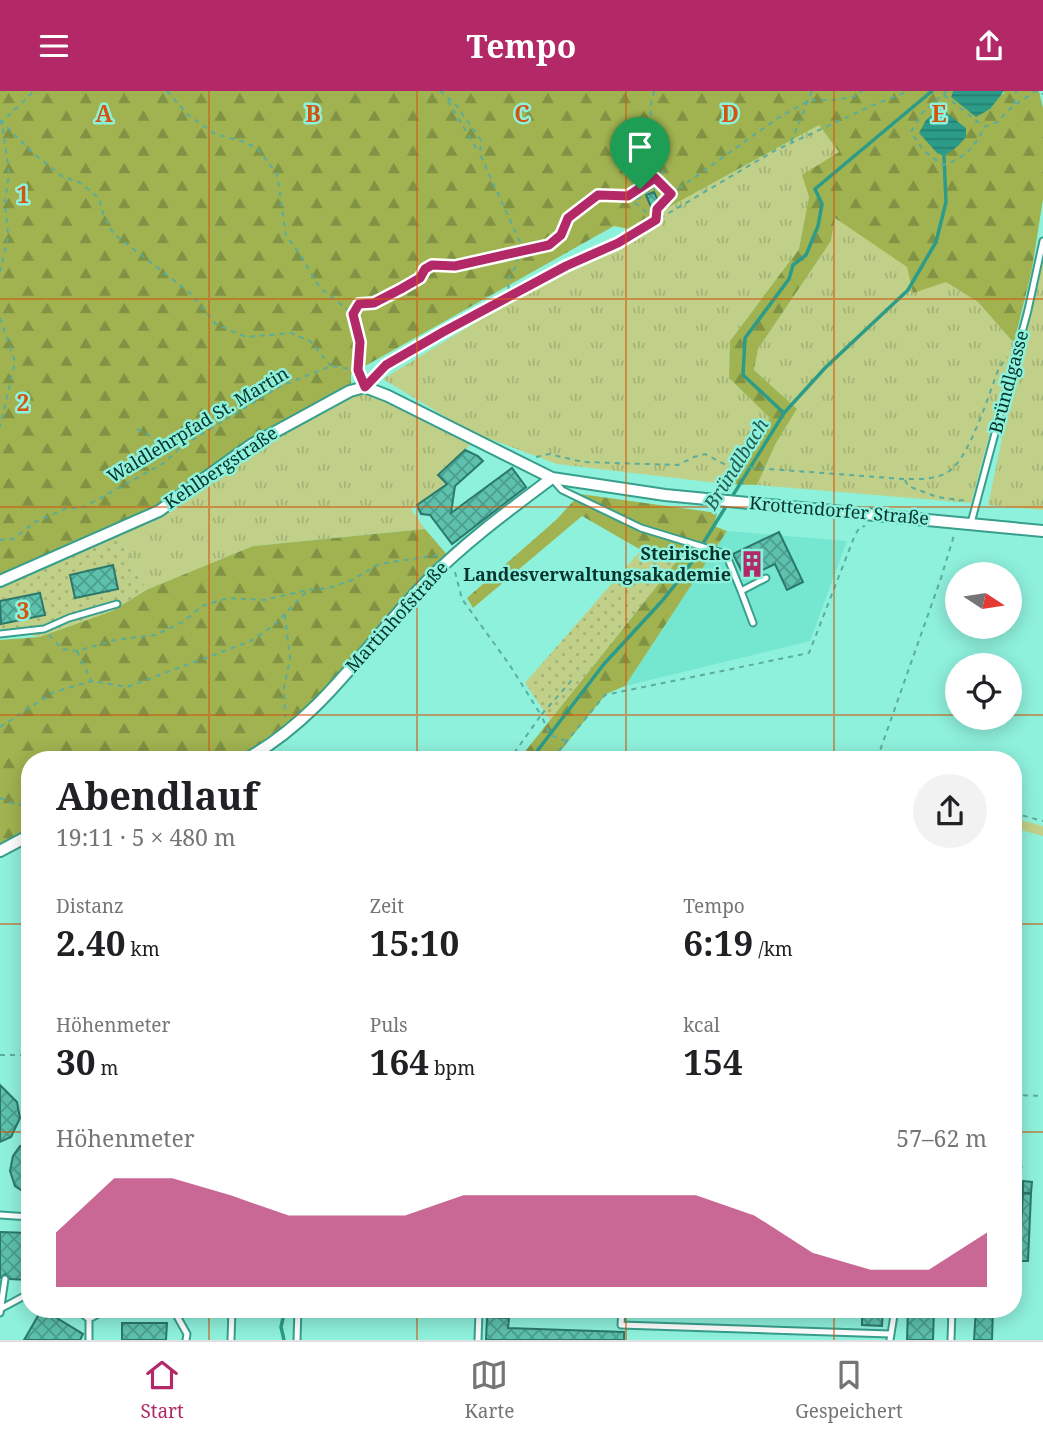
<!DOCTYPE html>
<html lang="de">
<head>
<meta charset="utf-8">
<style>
	body { margin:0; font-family:"Noto Serif",serif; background:#f2f2f2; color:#202124; height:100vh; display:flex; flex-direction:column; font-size:26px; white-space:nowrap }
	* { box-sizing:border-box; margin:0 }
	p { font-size:23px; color:#757577 }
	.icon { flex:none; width:38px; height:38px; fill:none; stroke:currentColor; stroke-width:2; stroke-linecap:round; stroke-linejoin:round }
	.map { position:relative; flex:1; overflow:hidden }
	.panel { position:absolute; left:21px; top:660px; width:1001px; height:567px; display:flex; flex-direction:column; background:#fff; border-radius:28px; box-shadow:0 4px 18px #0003 }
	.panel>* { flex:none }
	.needle { width:46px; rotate:102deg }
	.tools { position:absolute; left:945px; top:471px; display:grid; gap:14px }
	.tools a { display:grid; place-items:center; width:77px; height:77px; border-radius:50%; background:#fff; box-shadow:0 4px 18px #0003; font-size:35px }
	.pin { position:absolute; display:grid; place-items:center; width:60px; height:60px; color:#fff; margin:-72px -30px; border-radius:50% 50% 50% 0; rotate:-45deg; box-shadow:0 0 7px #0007 }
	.pin .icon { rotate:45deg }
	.round { display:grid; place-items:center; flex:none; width:74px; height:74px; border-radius:37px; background:#f2f2f2 }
	.overview { display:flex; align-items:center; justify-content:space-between; height:119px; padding:0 35px }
	h1 { font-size:38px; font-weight:700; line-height:52px }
	.stats { display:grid; grid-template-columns:repeat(3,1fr); gap:10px; height:119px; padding:7px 35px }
	.stats div { display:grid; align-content:center }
	.stats b { font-size:35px; font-weight:700 }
	.stats small { font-size:19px; font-weight:400 }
	.stats p { font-size:19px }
	.chart { height:196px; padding:14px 35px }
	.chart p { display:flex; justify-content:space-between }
	.chart svg { width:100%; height:126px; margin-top:7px; fill:#b32967; opacity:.7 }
	header { display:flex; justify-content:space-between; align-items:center; height:91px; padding:0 35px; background:#b32967; color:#fff; font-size:32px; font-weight:700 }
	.menu { display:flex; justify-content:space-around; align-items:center; height:98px; border-top:2px solid #e0e0e0; background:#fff; font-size:19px; color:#757577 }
	.menu a { display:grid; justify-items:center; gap:4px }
	.menu .current { color:#b32967 }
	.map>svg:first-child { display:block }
	.built { fill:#75e6cf }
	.grass { fill:url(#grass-tufts) }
	.forest { fill:url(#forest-firs) }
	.garden { fill:url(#garden-dots) }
	.water { fill:url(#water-rules) }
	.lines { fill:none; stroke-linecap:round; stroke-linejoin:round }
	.stream { stroke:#2c9b88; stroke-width:3.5 }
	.building { fill:url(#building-cross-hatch); stroke:#2b796b; stroke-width:2 }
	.lane-casing { stroke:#379f8c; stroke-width:9 }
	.street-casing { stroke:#379f8c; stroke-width:14 }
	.path { stroke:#5cac9c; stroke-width:2; stroke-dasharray:5 5; stroke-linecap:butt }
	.lane { stroke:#fff; stroke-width:5 }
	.street { stroke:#fff; stroke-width:10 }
	.route-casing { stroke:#fff; stroke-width:14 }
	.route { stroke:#b32967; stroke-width:9 }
	.grid { fill:none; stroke:#d1550f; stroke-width:2; stroke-opacity:0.55 }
	.labels { text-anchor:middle; stroke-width:5; stroke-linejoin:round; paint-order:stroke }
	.street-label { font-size:18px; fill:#06342c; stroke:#8ef1dc }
	.poi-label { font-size:18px; font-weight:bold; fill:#06342c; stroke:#8ef1dc; text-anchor:end }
	.water-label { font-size:19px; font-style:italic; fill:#245d52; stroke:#8ef1dc }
	.grid-label { font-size:23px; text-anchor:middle; font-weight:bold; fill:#d1550f; stroke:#8ef1dc; stroke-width:5; stroke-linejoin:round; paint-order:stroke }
</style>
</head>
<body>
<header><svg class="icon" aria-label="menu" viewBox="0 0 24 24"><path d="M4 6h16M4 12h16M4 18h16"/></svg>Tempo<svg class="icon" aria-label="share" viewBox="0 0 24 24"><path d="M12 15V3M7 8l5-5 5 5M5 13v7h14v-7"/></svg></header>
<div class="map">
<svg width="1043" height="1249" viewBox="0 0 1043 1249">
	<defs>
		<pattern id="grass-tufts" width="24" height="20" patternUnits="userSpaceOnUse" patternTransform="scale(1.75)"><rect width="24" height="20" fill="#c0d088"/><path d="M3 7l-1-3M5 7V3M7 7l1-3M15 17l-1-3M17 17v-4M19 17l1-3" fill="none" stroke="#a4b376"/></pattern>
		<pattern id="forest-firs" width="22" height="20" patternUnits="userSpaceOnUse" patternTransform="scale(1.75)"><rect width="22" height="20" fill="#a0b350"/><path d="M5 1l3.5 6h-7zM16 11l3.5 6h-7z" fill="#809243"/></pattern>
		<pattern id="garden-dots" width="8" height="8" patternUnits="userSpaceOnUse" patternTransform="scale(1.75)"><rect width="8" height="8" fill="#c0d088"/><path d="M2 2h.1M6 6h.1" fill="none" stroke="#a4b376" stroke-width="1.8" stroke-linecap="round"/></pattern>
		<pattern id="water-rules" width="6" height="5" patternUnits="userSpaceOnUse" patternTransform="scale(1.75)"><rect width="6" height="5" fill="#2c9b88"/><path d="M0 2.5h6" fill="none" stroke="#247f6f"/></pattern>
		<pattern id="building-cross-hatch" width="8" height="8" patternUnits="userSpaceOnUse" patternTransform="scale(1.75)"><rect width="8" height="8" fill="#5dc1ad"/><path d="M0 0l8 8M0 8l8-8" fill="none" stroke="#4b9e8d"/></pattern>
	</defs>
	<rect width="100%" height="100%" fill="#8ef1dc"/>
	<!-- built -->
	<path class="built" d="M727 440 847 450 810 550 625 595Z"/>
	<!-- grass -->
	<path class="grass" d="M819 34 839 61 809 106 799 158 730 250 729 287 770 327 726 393 557 373 469 340 383 288 629 138Z
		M835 126 907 176 946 191 978 211 1014 252 971 412 757 394 776 352 797 318 754 279 758 258 831 150Z
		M1043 166V419L988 414 1002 348 999 343Z
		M364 303 378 306 471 353 438 383 445 393 411 418 425 438 253 455 146 499 117 441 159 425 181 411 228 375 341 310 354 304Z
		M1013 727 1043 735V745L1013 737Z"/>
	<!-- forest -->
	<path class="forest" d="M0 0H953L951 6 1004 3V0H1039L1043 17V108L1032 178 1014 252 978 211 946 191 913 202 907 176 835 127 831 150 758 258 754 279 797 318 776 352 757 394 726 393 770 327 729 287 730 250 799 158 809 106 802 84 839 61 819 34 629 138 614 135 358 279 351 283V294L269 337 212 375 165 411 0 485Z
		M580 403 717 422 714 435 727 440 625 595 606 603 554 668H519L679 467 641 459 582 425 473 517 467 507 556 429Z
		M425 438 449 466 296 632 250 665 241 668H30V740L0 755V549L39 546 112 520 146 499 253 455Z"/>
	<!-- garden -->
	<path class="garden" d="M117 441 146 499 112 520 39 546 0 538V494L39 480Z
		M641 459 679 467 550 629 525 592Z"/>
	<!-- water -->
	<path class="water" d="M953 0H1004L990 18 976 26 951 6Z
		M940 17 966 37V46L958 55 944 65 937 62 919 42 926 29Z"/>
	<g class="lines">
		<!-- stream -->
		<path class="stream" d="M784 322 825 277 908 199 936 151 946 111 944 65
			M531 668 604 573 662 510 684 483 784 322 743 284 745 247 789 188 793 174 806 164 818 135 822 113 815 98 932 0
			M284 1249 281 1236 285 1218"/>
	</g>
	<!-- building -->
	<path class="building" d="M654 101 659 112 651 116 646 104Z
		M465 359 478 365 483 370 455 395 451 422 512 377 526 396 452 453 430 424 421 423 417 414 447 393 438 384Z
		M779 441 803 491 787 499 775 473 745 487 733 463Z
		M113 474 118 498 75 507 70 484Z
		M40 502 45 524 1 533 0 510Z
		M0 994 17 1011 20 1027 11 1046 0 1051Z
		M30 1052V1105L15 1095 10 1080 13 1065 20 1055Z
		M1023 1090 1032 1091 1031 1102H1023Z
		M1023 1102 1031 1103 1028 1170H1019Z
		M0 1141 29 1142 27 1189 10 1188 5 1183 0 1187Z
		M42 1218 83 1243 80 1249H24Z
		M862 1218H883L882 1235 862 1234Z
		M908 1218H934L933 1249H907Z
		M976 1218H993L992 1249H974Z
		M487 1226 509 1227 508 1237 624 1241V1249H486Z
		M122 1232H167L166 1249H122Z"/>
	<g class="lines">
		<defs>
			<path id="lane" d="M554 390 562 399 641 437 726 463 741 500 766 487
				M971 432 1028 219 1043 150
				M741 500 753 532
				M0 543 44 538 69 527 117 513
				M1013 1076H1018
				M0 1124 30 1126
				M0 1218 30 1202
				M76 1218 89 1228V1249
				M173 1218 187 1243 186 1249
				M416 1218 479 1221 478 1249
				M622 1218 621 1234 890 1243
				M507 1221 508 1218
				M0 1222 5 1188
				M89 1228 107 1218
				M231 1249 232 1218
				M297 1249 298 1218
				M890 1249 895 1218
				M951 1249 952 1218"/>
			<path id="street" d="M0 490 159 420 251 354 350 300 365 296 388 305 552 387 665 404 1043 440
				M246 668C323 626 368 550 428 489 468 449 508 420 552 387
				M0 760 30 744"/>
		</defs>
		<!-- lane casing -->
		<use href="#lane" class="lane-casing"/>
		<!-- street casing -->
		<use href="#street" class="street-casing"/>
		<!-- path -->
		<path class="path" d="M167 0 188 24 215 43 241 50 257 57 277 83 286 145 300 163 320 197 352 222
			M440 0 456 14 481 49 480 63 520 151 516 175 508 188 509 206
			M654 0 650 18 666 97 671 103
			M947 0 922 22 911 41 923 59 943 74C963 68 976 56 984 36L997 31 1013 15 1033 2
			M1032 0 1043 3
			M944 4 983 35
			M448 10 479 62
			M1014 13 1016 0
			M0 29 33 62 63 86 79 91 99 107 104 126 114 143 189 201 216 233 246 246 291 242 310 250 330 274
			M0 33 34 0
			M791 51 812 0
			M654 128 634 111 652 98 665 97
			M656 128 657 118 671 103 778 27 810 9H833L853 6 862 0
			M0 181 8 146 5 110 9 83 2 31
			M0 227 15 271 0 336
			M358 278 360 251 353 223 359 213 374 212 401 198 420 187 425 178 432 174 455 175 549 154 561 143 568 127 598 104 628 105 655 87 666 97
			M373 288 386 274 443 241 566 175 618 152 774 60 871 15 909 0
			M137 338 158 349 181 355
			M536 366 549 363 583 371 678 374 694 366 705 363 728 375 904 388C919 388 934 389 948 381 970 367 989 302 999 277L1007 266
			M905 389 908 395 937 406 967 410
			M0 449 13 448 35 431 65 418 84 416 164 372 182 355 281 295 331 275 358 279 360 286
			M455 481 462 508 509 573 541 624 510 668
			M285 524 290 568 284 597 285 626
			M49 544 62 558 77 560 115 549 155 544 183 531 202 515 228 507 264 509 308 499 329 497 352 489 379 473 438 464
			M77 560 91 589
			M0 636 54 601 92 590 127 596 251 550 274 534 308 499
			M566 650 550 644 541 624 572 589
			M552 668 605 604 809 562 855 444 860 436 865 435
			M877 668 941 487 955 441
			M0 707 17 714 30 713
			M1013 722 1043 730
			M0 964H30
			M1013 1004 1043 1005
			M186 1222 199 1218"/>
		<!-- lane -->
		<use href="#lane" class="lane"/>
		<!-- street -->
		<use href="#street" class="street"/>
	</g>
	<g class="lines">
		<defs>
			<path id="route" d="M655 87 671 103 657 118 656 129 618 152 566 175 443 241 386 274 365 296 358 279 360 251 353 223 359 213 374 212 401 198 420 187 425 178 432 174 455 175 549 154 561 144 568 127 598 104 628 105Z"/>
		</defs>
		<!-- route casing -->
		<use href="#route" class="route-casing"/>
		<!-- route -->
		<use href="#route" class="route"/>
	</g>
	<!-- grid -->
	<path class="grid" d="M209 0V668M417 0V668M626 0V668M834 0V668M0 208H1043M0 416H1043M0 624H957M1010 624H1043M0 833H30M1013 833H1043M0 1041H30M1013 1041H1043M209 1218V1249M417 1218V1249M626 1218V1249M834 1218V1249"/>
	<!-- icons -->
	<defs>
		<symbol id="building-bare" viewBox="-9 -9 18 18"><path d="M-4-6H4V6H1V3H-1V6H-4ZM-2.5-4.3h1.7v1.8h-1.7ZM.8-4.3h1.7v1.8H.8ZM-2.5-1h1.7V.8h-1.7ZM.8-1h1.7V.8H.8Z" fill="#b32967" stroke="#8ef1dc" stroke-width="2.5" paint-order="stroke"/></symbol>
	</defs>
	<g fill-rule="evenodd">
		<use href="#building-bare" x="733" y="454" width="38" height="38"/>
	</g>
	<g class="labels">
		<!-- street labels -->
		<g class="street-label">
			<text transform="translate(1009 291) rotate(-75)" y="6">Bründlgasse</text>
			<text transform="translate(198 334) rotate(-31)" y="6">Waldlehrpfad St. Martin</text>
			<text transform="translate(221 377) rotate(-34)" y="6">Kehlbergstraße</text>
			<text transform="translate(839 420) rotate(5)" y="6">Krottendorfer Straße</text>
			<text transform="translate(397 526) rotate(-48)" y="6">Martinhofstraße</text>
		</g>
		<!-- poi labels -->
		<g class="poi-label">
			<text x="731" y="469">Steirische<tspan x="731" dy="21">Landesverwaltungsakademie</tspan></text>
		</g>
		<!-- water labels -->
		<g class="water-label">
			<text transform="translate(736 373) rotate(-58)" y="7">Bründlbach</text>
		</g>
	</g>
	<g class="grid-label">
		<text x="104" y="31">A</text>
		<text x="313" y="31">B</text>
		<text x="522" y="31">C</text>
		<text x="730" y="31">D</text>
		<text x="939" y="31">E</text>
		<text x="23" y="112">1</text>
		<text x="23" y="320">2</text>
		<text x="23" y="528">3</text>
	</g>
</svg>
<div class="tools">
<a><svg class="needle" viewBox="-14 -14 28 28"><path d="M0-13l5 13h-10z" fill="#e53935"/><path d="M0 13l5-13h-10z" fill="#757577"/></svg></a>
<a><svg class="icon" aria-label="locate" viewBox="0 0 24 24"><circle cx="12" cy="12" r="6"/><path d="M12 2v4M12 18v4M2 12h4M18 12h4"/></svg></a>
</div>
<div class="pin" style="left:640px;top:98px;background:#1e9e55"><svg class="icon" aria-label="arrive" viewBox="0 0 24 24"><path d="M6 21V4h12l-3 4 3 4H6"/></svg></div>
<section class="panel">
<div class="overview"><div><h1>Abendlauf</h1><p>19:11 · 5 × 480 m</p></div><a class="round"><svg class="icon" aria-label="share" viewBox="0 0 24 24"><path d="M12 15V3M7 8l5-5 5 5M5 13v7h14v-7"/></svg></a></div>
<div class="stats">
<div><p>Distanz</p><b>2.40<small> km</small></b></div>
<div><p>Zeit</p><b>15:10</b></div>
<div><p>Tempo</p><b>6:19<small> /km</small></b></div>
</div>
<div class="stats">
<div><p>Höhenmeter</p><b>30<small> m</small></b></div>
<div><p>Puls</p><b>164<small> bpm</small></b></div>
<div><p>kcal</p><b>154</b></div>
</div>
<div class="chart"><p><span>Höhenmeter</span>57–62 m</p>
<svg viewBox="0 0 160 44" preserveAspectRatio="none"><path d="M0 44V25L10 6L20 6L30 12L40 19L50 19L60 19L70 12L80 12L90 12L100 12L110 12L120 19L130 32L140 38L150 38L160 25V44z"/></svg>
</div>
</section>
</div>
<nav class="menu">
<a class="current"><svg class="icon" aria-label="home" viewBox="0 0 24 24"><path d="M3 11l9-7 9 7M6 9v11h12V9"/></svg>Start</a>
<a><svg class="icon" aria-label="map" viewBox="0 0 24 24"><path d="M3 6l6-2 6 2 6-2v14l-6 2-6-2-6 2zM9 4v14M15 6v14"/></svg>Karte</a>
<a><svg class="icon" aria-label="saved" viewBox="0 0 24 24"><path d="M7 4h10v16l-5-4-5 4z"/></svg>Gespeichert</a>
</nav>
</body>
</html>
